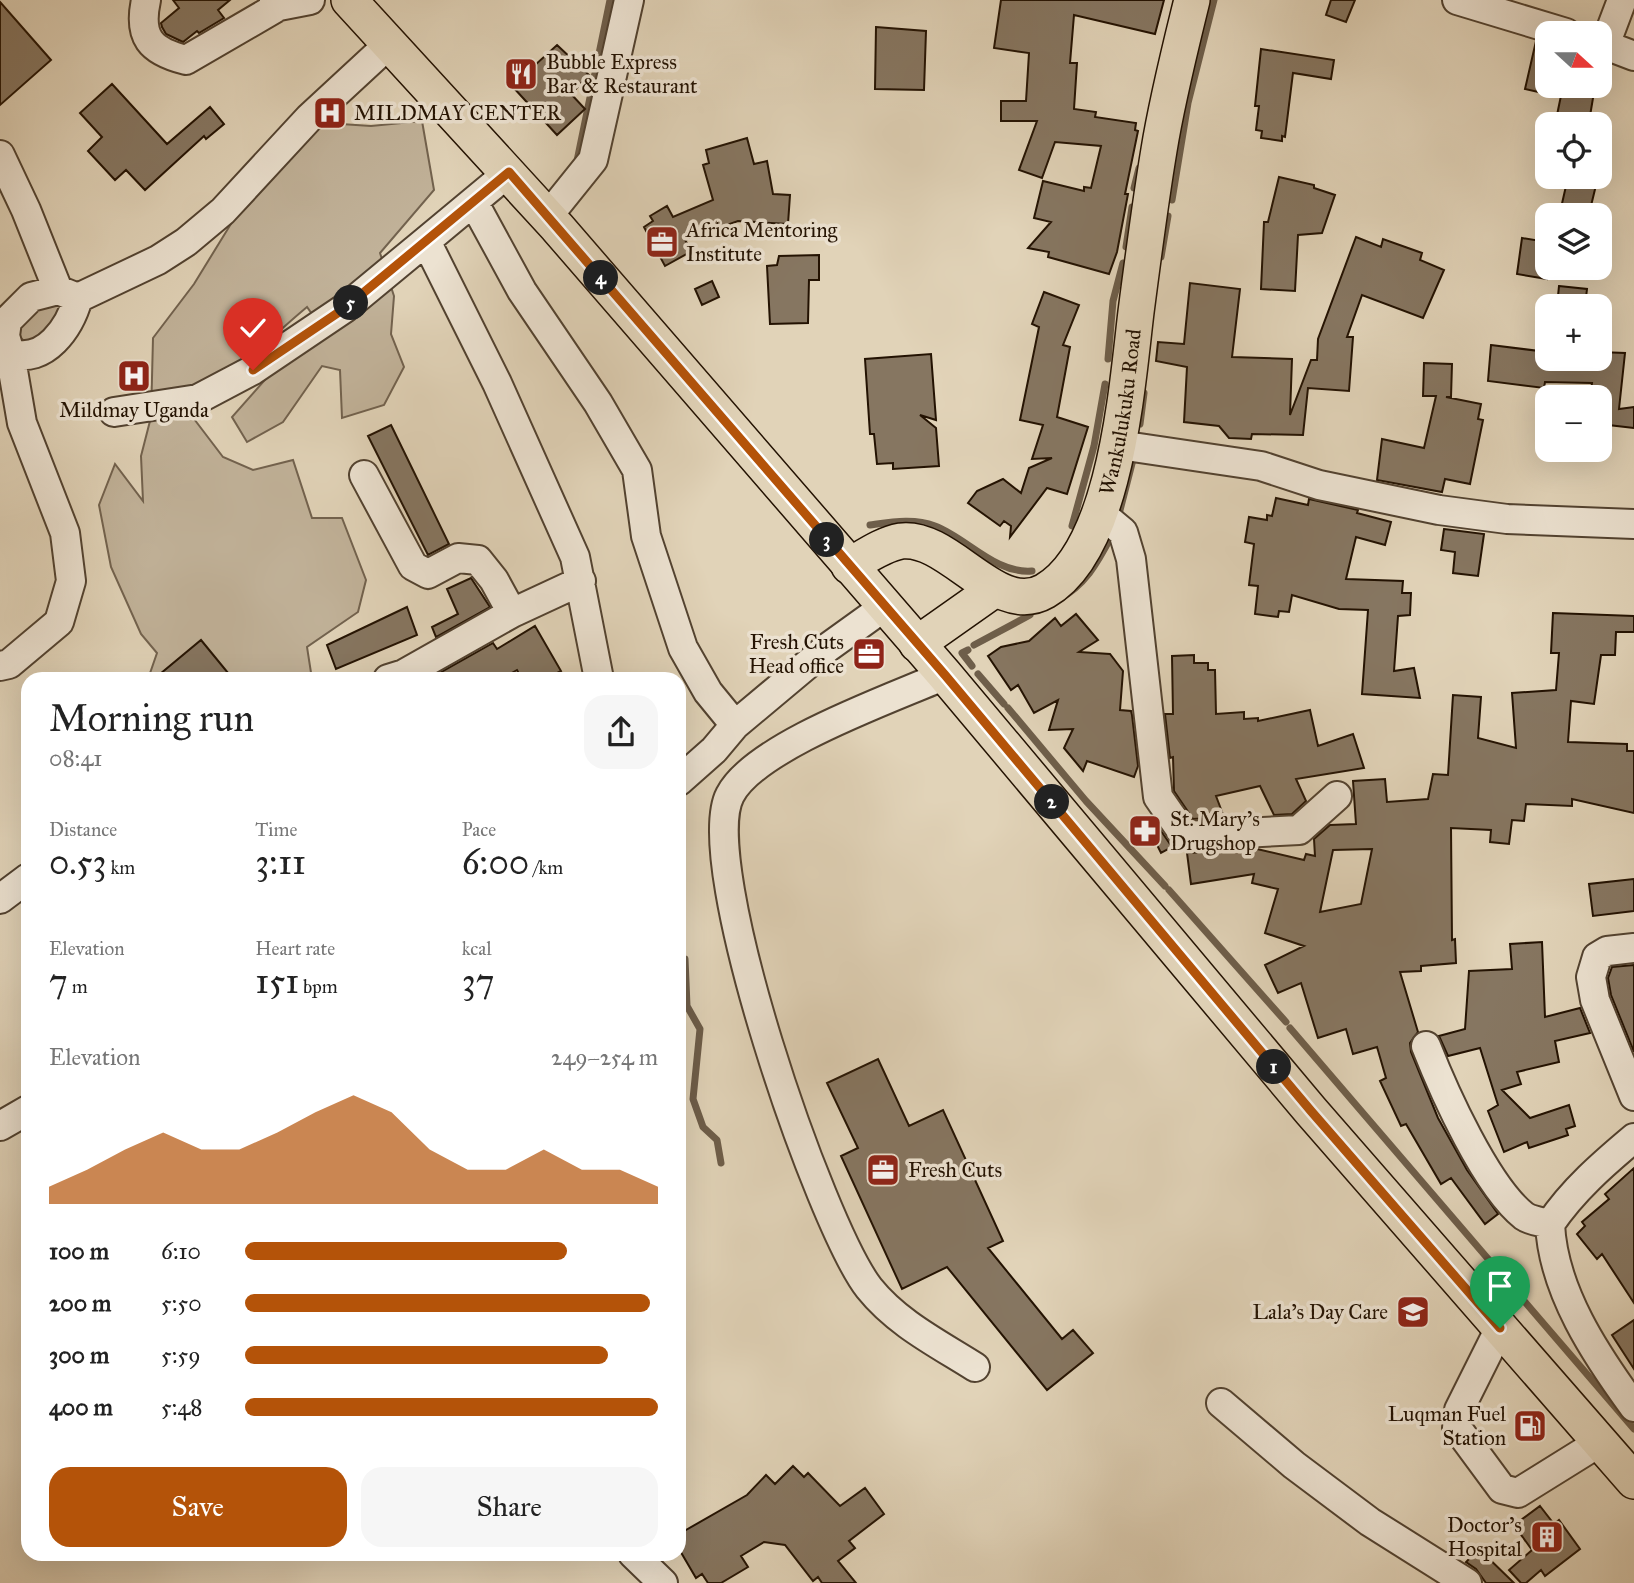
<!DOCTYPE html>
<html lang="en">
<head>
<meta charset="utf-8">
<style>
	body { margin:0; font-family:"IM FELL Great Primer",serif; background:#f6f6f6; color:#222; height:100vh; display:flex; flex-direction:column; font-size:26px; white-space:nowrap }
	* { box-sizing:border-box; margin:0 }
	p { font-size:23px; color:#767676 }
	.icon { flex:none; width:38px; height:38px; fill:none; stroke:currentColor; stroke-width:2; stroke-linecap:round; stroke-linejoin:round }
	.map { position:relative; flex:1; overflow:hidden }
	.details { position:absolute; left:21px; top:672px; width:665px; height:889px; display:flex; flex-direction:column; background:#fff; border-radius:21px; box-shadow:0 7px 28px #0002 }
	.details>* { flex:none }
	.needle { width:46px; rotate:111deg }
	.fabs { position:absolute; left:1535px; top:21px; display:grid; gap:14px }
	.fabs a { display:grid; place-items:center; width:77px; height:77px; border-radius:14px; background:#fff; box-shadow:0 7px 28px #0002; font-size:35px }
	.pin { position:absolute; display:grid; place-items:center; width:60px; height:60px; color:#fff; margin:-72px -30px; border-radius:50% 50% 50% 0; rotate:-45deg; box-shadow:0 0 7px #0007 }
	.pin .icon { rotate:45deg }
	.km { position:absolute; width:35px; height:35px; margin:-18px; border-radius:50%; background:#222; color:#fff; font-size:19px; line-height:35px; text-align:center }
	.round { display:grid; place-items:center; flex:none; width:74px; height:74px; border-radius:21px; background:#f6f6f6 }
	.headline { display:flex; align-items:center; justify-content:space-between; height:119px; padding:0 28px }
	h1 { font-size:38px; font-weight:600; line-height:52px }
	.figures { display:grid; grid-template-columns:repeat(3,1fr); gap:10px; height:119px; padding:7px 28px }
	.figures div { display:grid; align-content:center }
	.figures b { font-size:35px; font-weight:600 }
	.figures small { font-size:19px; font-weight:400 }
	.figures p { font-size:19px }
	.chart { height:196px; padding:14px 28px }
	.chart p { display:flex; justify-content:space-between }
	.chart svg { width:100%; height:126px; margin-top:7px; fill:#b45309; opacity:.7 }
	.button { display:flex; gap:14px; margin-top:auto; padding:14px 28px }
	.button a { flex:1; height:80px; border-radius:21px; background:#b45309; color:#fff; font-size:28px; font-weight:600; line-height:80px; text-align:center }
	.button a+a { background:#f6f6f6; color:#222 }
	ul { padding:0 28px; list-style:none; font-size:23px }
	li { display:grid; grid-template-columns:112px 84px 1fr; align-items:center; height:52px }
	li i { height:18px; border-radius:9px; background:#b45309 }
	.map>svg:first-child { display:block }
	.green { fill:#c1b299; stroke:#72624e; stroke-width:2 }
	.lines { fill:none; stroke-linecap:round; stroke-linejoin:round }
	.stream { stroke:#6e5e4a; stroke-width:7 }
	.building { fill:#867661; stroke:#231202; stroke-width:2; fill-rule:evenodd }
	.minor-casing { stroke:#524230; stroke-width:32 }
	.major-casing { stroke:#231202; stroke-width:38 }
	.minor { stroke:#ece2d1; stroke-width:28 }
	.major { stroke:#e1d3b8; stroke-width:35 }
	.route-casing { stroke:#fff; stroke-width:14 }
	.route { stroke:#b45309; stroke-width:9 }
	.labels { text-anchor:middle; stroke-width:7; stroke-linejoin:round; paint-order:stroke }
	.poi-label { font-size:21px; fill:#231202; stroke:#ece2d1; text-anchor:start }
	.street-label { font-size:21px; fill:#231202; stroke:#ece2d1 }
</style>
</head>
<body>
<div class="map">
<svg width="1634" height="1583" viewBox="0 0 1634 1583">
	<rect width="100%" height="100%" fill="#e1d3b8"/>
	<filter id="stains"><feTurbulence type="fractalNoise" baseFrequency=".00286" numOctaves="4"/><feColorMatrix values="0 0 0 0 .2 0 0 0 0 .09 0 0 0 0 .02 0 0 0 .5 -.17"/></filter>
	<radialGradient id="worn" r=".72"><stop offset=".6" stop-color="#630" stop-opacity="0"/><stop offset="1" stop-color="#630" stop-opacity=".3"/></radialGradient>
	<!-- green -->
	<path class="green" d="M422 121 434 190 380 253 394 296 391 334 404 367 384 405 342 418 340 370 322 366 283 422 247 442 232 417 317 321 307 307C266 341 230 379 188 411L223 457 253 470 293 460 312 518H342L366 580 358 612 307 647 312 679H148L157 653 141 634 111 567 99 505 115 464 143 501 141 456 151 417 153 338 194 284 245 201 311 122 371 126Z
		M49 305H61L51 327 35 341H24L18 335C24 318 33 311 49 305Z"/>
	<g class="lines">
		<!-- stream -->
		<path class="stream" d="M577 161 610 0
			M1134 188 1139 168
			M1172 200 1188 103 1214 0
			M1126 247 1132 207
			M1161 257 1168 216
			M1108 359 1113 301 1123 263
			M1140 424 1144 393
			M1118 518 1135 452
			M870 525C892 522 914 518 935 526 967 538 995 574 1032 571
			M1072 526 1094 446 1105 384
			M1058 600C1085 585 1097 564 1111 537
			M974 645 1030 615
			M968 650 962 653 972 666
			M978 674 1004 704
			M1008 708 1086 801 1165 886
			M1169 890 1286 1022
			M685 959 687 1006 700 1029 693 1099 703 1127 717 1140 721 1163
			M1290 1028 1634 1429"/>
	</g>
	<!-- building -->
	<path class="building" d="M173 0H230L218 10 224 18 199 33 197 31 183 42 166 34 162 27 161 23 179 8Z
		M1001 0H1164L1155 34 1074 15 1070 63H1077L1074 109 1096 112 1095 117 1136 123 1135 130 1138 131 1125 194H1128L1117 252 1109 274 1048 257 1049 252 1028 248 1051 222 1034 218 1043 181 1084 191V187L1091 188 1101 146 1055 142 1042 178 1019 170 1037 121H1001V101H1026L1029 53 994 48Z
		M1331 0H1355L1346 22 1326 15Z
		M0 2 51 60 0 105Z
		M876 27 926 31 924 90 875 89Z
		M1536 41 1547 45V94L1525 89Z
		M557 45 589 75 571 94 585 109 557 135 512 86Z
		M1261 49 1334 60 1331 79 1293 73 1285 137 1282 136V141L1261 138 1262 131 1256 130 1259 106H1255Z
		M112 84 167 144 210 107 224 124 206 139 204 136 145 190 126 170 115 180 88 151 102 137 80 113Z
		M1563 86H1595L1589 122 1557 115Z
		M747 138 754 164 767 161 773 194 790 195 788 224 738 221 685 240 692 251 665 266 644 227 653 221 650 216 667 206 673 217 713 200 703 165 709 163 706 150Z
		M1279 177 1314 185V188L1335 195 1322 233 1298 235 1295 291 1261 289 1264 222H1268Z
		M1568 177 1597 181 1589 214 1561 208Z
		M1356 237 1381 247 1383 239 1422 253 1420 260 1444 270 1423 318 1362 295 1347 337H1353L1349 391 1308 388 1303 435 1252 434 1251 439 1229 438 1219 426 1184 422 1187 367 1156 361 1158 342 1184 344 1190 283 1240 289 1232 357 1292 359 1290 415 1311 360H1317L1318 339Z
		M1522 238 1547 242V279L1517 274Z
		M819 255V280H809L808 323 770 324 767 266 777 265 779 256Z
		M712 281 719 297 702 305 695 289Z
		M1559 286 1587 289 1585 306H1557Z
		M1044 292 1079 305 1063 345 1070 347 1057 417 1088 427 1067 494 1047 488 1010 537 1011 526 1004 521 1000 526 968 503 977 491 1003 479 1021 493 1029 468 1052 458 1032 459 1043 425 1020 420 1039 327 1032 324Z
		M1491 345 1547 352V359H1600V352L1625 353 1619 409 1634 407V428L1600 424V397H1590L1592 383 1545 382 1544 388 1488 381Z
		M931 354 936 420 920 415 936 428 939 466 893 469V463L877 464 874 434H870L865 359Z
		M1424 363 1452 364 1451 397H1446L1481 404 1478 419 1483 420 1470 484 1445 479 1442 492 1377 480 1382 439 1424 448 1436 396H1423Z
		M391 425 449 544 428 555 368 436Z
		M1276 498 1308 505 1309 499 1358 510 1357 513 1391 522 1385 545 1356 537 1346 579 1403 581 1402 593H1411L1410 615 1398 616 1394 671 1414 668 1420 698 1362 694 1368 610 1339 609 1292 595 1289 612 1279 611 1278 617 1255 614 1258 586 1249 585 1254 544 1245 542 1249 517 1267 520V515L1272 516Z
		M1444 529 1484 534 1478 576 1453 573 1455 552 1441 550Z
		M471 578 490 607 436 637 432 627 458 614 447 589Z
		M407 607 417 635 336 669 327 645Z
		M1553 613 1634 616V632H1616L1615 655H1601L1594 704 1571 701 1568 742 1627 744V751H1634V813L1572 799V806L1526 804 1524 821 1512 820 1509 844 1490 842 1491 830 1451 828 1452 940 1455 939 1456 963 1421 966V971L1400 972 1418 1032 1410 1043 1411 1052 1438 1118 1467 1170 1498 1214 1485 1224 1451 1178 1441 1184 1406 1124 1401 1126 1380 1081 1386 1078 1377 1047 1353 1054 1346 1029 1318 1038 1301 983 1278 993 1265 965 1304 946 1265 933 1278 889 1252 883 1254 874 1191 884 1187 853 1257 849 1304 860 1306 854 1315 856 1314 839 1330 825 1356 824 1353 781 1385 779 1387 802 1428 799 1433 774 1448 775 1453 695 1481 697 1478 738 1516 748 1512 693 1556 690 1559 653H1551ZM1372 849 1361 904 1320 912 1333 850Z
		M1076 614 1098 640 1079 652 1110 654 1123 671 1120 710 1131 711 1132 715 1138 766 1134 777 1087 761 1083 771 1064 748 1073 729 1049 730 1058 700 1034 713 1018 685 1011 690 988 656 1001 647 1029 641 1055 618 1061 626Z
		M535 626 561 671 546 679H522L517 670 501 679H429L493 643 497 649Z
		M201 640 233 679H154Z
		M1194 655V663H1208V670H1215L1216 714 1244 712V719L1258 718V721L1310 710 1318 746 1353 734 1364 768 1296 779 1306 801 1292 814 1274 815 1260 786 1216 796 1224 817 1193 819 1174 791 1173 757 1170 758 1165 714H1173L1172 656Z
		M1157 825 1172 847 1161 853 1149 829Z
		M1634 879V911L1593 916 1589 884Z
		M1542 942 1545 1017 1580 1008 1590 1033 1555 1041 1559 1062 1517 1072 1521 1084 1502 1090 1530 1118 1569 1105 1575 1126 1566 1129 1568 1135 1529 1148 1527 1142 1504 1152 1488 1111 1498 1105 1480 1048 1448 1056 1439 1036 1465 1029 1469 971 1512 969 1510 944Z
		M1634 965V1052L1611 995 1608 978 1612 967Z
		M878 1059 909 1126 943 1110 1003 1241 988 1248 1062 1339 1073 1330 1093 1353 1047 1390 947 1267 902 1289 841 1156 858 1148 827 1083Z
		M1634 1168V1303L1602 1254 1597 1259 1577 1234 1585 1226 1582 1222 1609 1199 1605 1194Z
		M1634 1320V1369L1612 1335Z
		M793 1466 804 1477 808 1473 840 1506 865 1488 884 1514 849 1541 855 1548 838 1561 856 1583H822L818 1577 813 1581 785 1545 764 1542 741 1556 748 1567 721 1583H708L702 1574 696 1578 679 1549V1534L747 1495 766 1475 775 1484Z
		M1540 1506 1554 1524 1559 1520 1580 1549 1545 1576 1541 1570 1526 1583H1521L1509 1570 1532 1550 1514 1525Z
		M1479 1549 1514 1583H1486L1476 1569 1466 1562Z"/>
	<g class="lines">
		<defs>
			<path id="minor" d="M146 0C138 37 150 51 186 60L279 6
				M274 0 279 6 310 0
				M1457 0 1566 33
				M1600 43 1634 56
				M1605 45 1622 0
				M0 155 26 210 58 290
				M509 172 426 241 497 383 575 557 599 679
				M474 203 522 291 598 403 637 470 646 536 683 648 708 692 735 725
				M548 216 593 160 629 0
				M78 298C70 327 45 365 10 353L5 336 7 321 31 297 58 290 78 298 158 260 186 242 223 211 309 118 389 44
				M114 412 198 399 253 370 345 308 426 241
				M1119 445 1261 466 1319 485 1439 510 1507 519 1634 524
				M364 475 413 566 428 574 458 558 478 560 494 580 512 613
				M1099 512 1123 532 1131 559 1158 797 1185 836 1299 830 1337 796
				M0 666 9 664 59 622 71 581 65 533 22 423 10 353
				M945 675C893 698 755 746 730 795 695 861 820 1225 869 1288 897 1323 937 1343 975 1367
				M388 679 404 674 512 613 581 581
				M679 781 714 750 735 725 827 648 884 607
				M0 899 28 878
				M1634 948 1607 951 1597 957 1591 977 1595 1000 1634 1096
				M1426 1046C1444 1092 1486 1186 1524 1216 1531 1221 1542 1222 1550 1224
				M0 1126 28 1110
				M1634 1138C1603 1164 1573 1190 1550 1224 1553 1291 1596 1355 1634 1407
				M1500 1328 1459 1410 1457 1428 1502 1489 1518 1493 1600 1442
				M1221 1403 1294 1465 1370 1522 1467 1583
				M633 1554 663 1583"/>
			<g id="major">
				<path d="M349 0 557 227 945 675 1311 1111 1634 1481"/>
				<path id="s1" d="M849 566C865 557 883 544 901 541 950 535 997 619 1045 591 1116 550 1127 386 1136 312 1143 258 1150 204 1159 150 1167 100 1180 49 1192 0"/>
				<path d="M917 644 995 589"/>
			</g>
		</defs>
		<!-- minor casing -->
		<use href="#minor" class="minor-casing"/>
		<!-- major casing -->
		<use href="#major" class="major-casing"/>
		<!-- minor -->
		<use href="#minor" class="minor"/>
		<!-- major -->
		<use href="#major" class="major"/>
	</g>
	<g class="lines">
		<defs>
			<path id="route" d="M253 370 345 308 509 172 945 675 1311 1111 1500 1328"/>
		</defs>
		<!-- route casing -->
		<use href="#route" class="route-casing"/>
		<!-- route -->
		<use href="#route" class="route"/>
	</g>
	<!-- icons -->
	<defs>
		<symbol id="restaurant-square" viewBox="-11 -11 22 22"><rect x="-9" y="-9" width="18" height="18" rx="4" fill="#8f2418" stroke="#ece2d1"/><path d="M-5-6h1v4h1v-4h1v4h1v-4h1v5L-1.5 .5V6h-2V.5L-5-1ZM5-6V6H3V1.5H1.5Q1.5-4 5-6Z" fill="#fff"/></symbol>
		<symbol id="hospital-square" viewBox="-11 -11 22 22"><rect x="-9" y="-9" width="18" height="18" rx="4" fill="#8f2418" stroke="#ece2d1"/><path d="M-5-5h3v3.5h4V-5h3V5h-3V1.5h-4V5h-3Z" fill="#fff"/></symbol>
		<symbol id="office-square" viewBox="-11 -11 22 22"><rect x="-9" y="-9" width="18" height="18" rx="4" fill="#8f2418" stroke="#ece2d1"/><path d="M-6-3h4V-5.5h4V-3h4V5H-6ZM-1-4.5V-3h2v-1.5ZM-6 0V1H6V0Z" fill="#fff"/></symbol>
		<symbol id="pharmacy-square" viewBox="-11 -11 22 22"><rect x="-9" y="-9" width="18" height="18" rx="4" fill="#8f2418" stroke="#ece2d1"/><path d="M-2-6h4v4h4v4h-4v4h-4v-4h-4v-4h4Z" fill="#fff"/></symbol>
		<symbol id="school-square" viewBox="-11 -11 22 22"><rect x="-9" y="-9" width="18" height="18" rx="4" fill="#8f2418" stroke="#ece2d1"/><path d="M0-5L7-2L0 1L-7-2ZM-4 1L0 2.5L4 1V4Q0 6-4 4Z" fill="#fff"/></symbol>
		<symbol id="fuel-square" viewBox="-11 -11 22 22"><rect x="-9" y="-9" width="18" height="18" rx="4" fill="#8f2418" stroke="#ece2d1"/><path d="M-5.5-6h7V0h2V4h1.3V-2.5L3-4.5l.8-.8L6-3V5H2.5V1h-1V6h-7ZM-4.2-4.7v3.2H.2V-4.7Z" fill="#fff"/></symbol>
		<symbol id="building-square" viewBox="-11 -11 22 22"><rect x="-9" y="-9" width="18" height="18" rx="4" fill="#8f2418" stroke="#ece2d1"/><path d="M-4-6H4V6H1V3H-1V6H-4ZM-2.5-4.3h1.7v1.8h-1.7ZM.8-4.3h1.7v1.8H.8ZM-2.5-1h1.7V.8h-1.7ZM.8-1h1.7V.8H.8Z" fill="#fff"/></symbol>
	</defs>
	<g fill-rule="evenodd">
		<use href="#restaurant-square" x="502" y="55" width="38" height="38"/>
		<use href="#hospital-square" x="311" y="94" width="38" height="38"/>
		<use href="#office-square" x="643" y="223" width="38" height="38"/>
		<use href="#hospital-square" x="115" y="357" width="38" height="38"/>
		<use href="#office-square" x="850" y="635" width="38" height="38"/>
		<use href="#pharmacy-square" x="1126" y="812" width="38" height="38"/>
		<use href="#office-square" x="864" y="1151" width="38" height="38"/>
		<use href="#school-square" x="1394" y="1293" width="38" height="38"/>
		<use href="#fuel-square" x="1511" y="1407" width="38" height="38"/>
		<use href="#building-square" x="1528" y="1518" width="38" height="38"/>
	</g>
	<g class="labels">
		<!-- poi labels -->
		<g class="poi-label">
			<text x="546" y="69">Bubble Express<tspan x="546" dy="24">Bar &amp; Restaurant</tspan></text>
			<text x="354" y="120">MILDMAY CENTER</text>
			<text x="686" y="237">Africa Mentoring<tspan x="686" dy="24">Institute</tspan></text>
			<text x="134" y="417" text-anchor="middle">Mildmay Uganda</text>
			<text x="844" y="649" text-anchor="end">Fresh Cuts<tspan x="844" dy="24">Head office</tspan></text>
			<text x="1170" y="826">St. Mary's<tspan x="1170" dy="24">Drugshop</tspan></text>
			<text x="908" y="1177">Fresh Cuts</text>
			<text x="1388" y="1319" text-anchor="end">Lala's Day Care</text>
			<text x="1506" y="1421" text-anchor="end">Luqman Fuel<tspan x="1506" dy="24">Station</tspan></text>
			<text x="1522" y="1532" text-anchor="end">Doctor's<tspan x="1522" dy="24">Hospital</tspan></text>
		</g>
		<!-- street labels -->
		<g class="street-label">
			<text dy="7" stroke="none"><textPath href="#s1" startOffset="418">Wankulukuku Road</textPath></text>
		</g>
	</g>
	<rect width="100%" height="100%" filter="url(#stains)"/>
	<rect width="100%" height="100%" fill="url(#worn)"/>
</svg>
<div class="fabs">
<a><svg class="needle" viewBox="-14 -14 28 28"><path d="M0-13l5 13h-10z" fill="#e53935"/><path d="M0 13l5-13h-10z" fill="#767676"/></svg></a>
<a><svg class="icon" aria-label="locate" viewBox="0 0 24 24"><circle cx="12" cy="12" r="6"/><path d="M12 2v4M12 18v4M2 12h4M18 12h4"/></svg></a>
<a><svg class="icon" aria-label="layers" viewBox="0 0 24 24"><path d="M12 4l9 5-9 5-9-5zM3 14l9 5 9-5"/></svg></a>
<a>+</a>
<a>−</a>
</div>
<div class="pin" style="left:1500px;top:1328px;background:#1e9e55"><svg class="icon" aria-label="arrive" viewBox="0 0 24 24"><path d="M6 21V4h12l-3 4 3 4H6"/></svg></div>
<div class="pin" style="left:253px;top:370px;background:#d93025"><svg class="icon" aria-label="check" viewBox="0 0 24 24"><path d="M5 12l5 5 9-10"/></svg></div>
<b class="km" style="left:1274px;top:1067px">1</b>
<b class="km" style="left:1052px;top:802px">2</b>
<b class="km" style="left:827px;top:540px">3</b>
<b class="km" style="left:601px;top:278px">4</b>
<b class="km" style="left:351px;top:303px">5</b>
<section class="details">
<div class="headline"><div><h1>Morning run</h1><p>08:41</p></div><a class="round"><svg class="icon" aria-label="share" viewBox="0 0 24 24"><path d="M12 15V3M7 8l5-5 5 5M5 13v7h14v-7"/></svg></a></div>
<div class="figures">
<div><p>Distance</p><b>0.53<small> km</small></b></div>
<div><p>Time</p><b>3:11</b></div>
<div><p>Pace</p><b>6:00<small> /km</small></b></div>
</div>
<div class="figures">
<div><p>Elevation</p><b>7<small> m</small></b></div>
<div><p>Heart rate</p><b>151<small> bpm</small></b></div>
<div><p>kcal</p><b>37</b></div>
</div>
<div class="chart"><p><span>Elevation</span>249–254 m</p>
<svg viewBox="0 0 160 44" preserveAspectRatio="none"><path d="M0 44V38L10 32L20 25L30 19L40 25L50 25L60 19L70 12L80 6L90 12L100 25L110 32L120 32L130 25L140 32L150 32L160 38V44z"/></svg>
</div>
<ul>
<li><b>100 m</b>6:10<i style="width:78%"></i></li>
<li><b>200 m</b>5:50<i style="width:98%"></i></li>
<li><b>300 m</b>5:59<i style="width:88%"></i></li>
<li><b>400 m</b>5:48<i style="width:100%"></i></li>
</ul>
<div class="button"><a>Save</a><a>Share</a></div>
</section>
</div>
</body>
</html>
